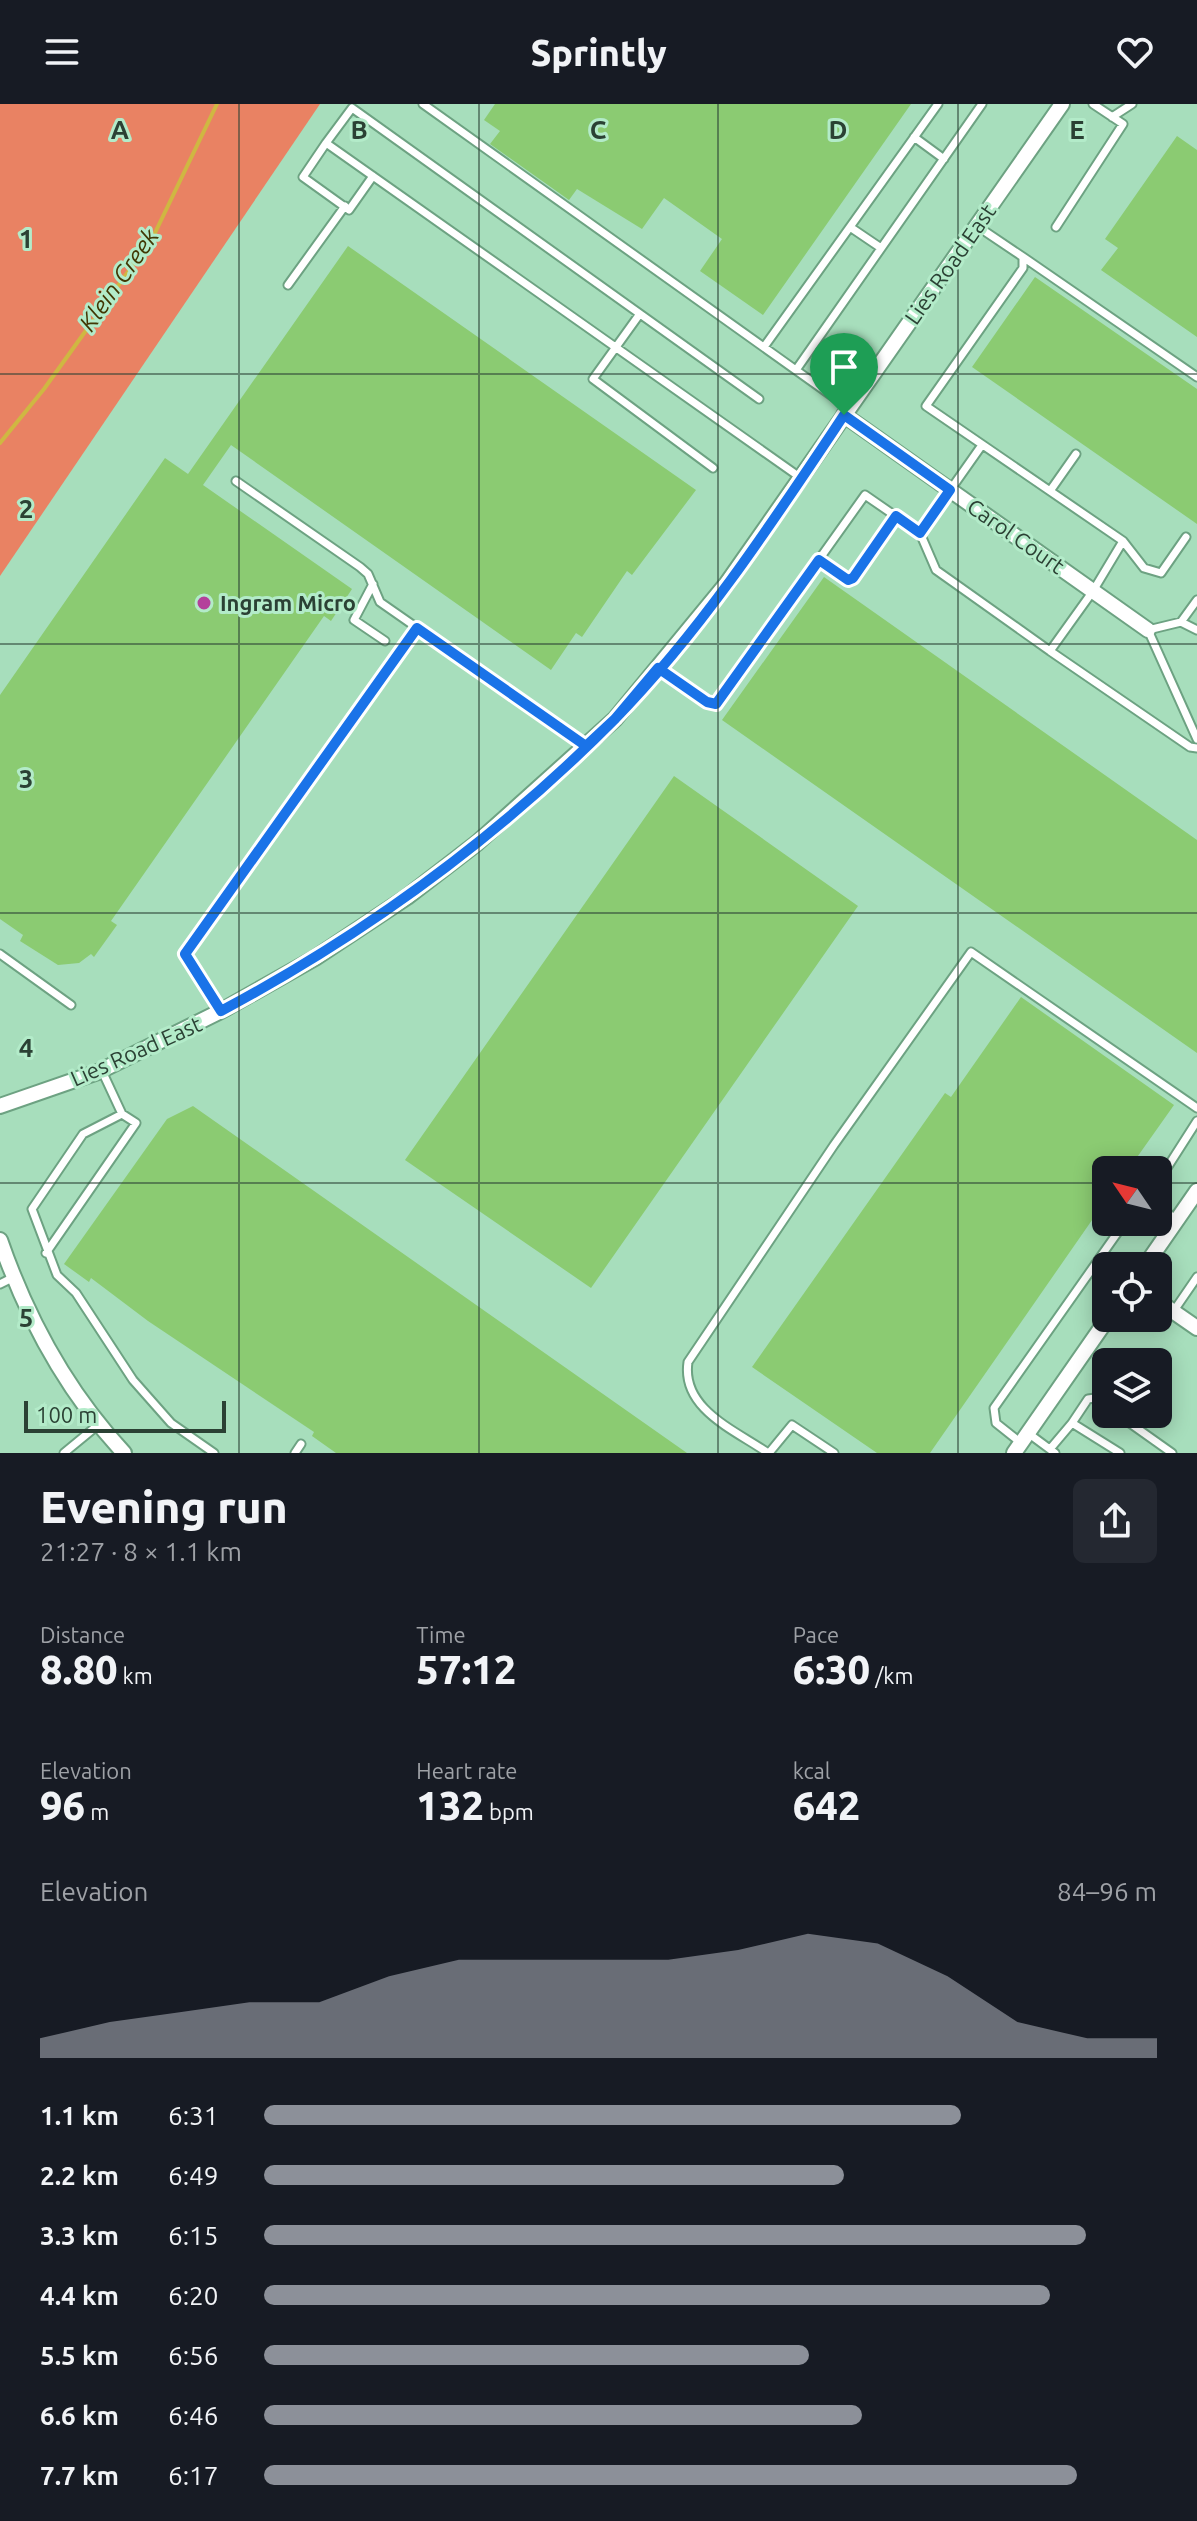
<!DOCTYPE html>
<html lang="en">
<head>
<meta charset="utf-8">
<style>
	body { margin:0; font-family:Ubuntu,sans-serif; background:#242831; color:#f1f3f6; height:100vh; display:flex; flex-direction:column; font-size:30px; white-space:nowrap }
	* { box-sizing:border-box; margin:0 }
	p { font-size:26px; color:#9ea1a6 }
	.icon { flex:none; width:44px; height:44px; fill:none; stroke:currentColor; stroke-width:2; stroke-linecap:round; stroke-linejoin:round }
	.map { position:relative; height:1349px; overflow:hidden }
	.details { display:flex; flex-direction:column; background:#171b24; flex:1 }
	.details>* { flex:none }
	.needle { width:52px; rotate:305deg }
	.buttons { position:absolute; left:1092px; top:1052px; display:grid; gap:16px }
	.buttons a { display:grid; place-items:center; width:80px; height:80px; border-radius:12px; background:#171b24; box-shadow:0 4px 20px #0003; font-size:40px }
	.scale { position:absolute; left:24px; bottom:20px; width:202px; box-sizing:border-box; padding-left:8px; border:4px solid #2b4134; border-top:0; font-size:22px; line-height:28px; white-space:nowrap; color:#2b4134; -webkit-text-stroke:6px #b3ebc9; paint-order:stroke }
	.pin { position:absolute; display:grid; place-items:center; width:68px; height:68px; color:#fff; margin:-82px -34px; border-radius:50% 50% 50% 0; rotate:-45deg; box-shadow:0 0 8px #0007 }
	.pin .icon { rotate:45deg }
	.round { display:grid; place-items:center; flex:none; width:84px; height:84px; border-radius:12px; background:#242831 }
	.overview { display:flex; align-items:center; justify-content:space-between; height:136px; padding:0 40px }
	h1 { font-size:44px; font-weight:800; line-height:60px }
	.stats { display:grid; grid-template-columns:repeat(3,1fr); gap:12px; height:136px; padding:8px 40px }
	.stats div { display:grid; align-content:center }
	.stats b { font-size:40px; font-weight:800 }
	.stats small { font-size:22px; font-weight:400 }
	.stats p { font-size:22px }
	.chart { height:224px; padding:16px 40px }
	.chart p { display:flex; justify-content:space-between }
	.chart svg { width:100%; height:144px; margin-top:8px; fill:#8c9099; opacity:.7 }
	ul { padding:0 40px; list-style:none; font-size:26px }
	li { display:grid; grid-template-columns:128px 96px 1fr; align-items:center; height:60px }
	li i { height:20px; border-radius:10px; background:#8c9099 }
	header { display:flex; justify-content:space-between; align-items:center; height:104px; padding:0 40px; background:#171b24; font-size:36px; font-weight:800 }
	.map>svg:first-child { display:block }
	.green { fill:#e98263 }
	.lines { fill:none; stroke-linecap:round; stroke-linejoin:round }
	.stream { stroke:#cfb742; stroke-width:4 }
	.building { fill:#8bcb72 }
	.lane-casing { stroke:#6da282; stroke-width:11 }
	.street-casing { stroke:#6da282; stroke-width:18 }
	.lane { stroke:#fff; stroke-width:7 }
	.street { stroke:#fff; stroke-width:14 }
	.route-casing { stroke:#fff; stroke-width:16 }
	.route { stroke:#1a73e8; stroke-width:10 }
	.grid { fill:none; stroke:#2b4134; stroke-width:2; stroke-opacity:0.55 }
	.poi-dot { fill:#b4419b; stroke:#b3ebc9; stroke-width:3 }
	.labels { text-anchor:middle; stroke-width:6; stroke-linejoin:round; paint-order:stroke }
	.street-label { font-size:22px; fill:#2b4134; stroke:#b3ebc9 }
	.poi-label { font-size:22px; font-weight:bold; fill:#2b4134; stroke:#b3ebc9; text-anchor:start }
	.water-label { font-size:24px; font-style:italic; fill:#413704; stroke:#b3ebc9 }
	.grid-label { font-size:26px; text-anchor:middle; font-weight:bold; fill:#2b4134; stroke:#b3ebc9; stroke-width:6; stroke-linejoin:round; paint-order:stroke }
</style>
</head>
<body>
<header><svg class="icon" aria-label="menu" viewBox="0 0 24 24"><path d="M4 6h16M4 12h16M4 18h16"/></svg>Sprintly<svg class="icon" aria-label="heart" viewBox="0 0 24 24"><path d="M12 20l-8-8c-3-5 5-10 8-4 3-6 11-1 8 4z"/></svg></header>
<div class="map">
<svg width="1197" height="1349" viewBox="0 0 1197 1349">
	<rect width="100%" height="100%" fill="#a7debc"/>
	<!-- green -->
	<path class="green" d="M0 0H320L0 472Z"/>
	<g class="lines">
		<!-- stream -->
		<path class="stream" d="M0 339 44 285 153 133 217 0"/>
	</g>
	<!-- building -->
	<path class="building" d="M495 0H911L763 211 700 167 722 135 664 94 642 125 577 85 569 96 490 40 500 27 484 16Z
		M1177 32 1197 46V233L1101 166 1118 144 1105 135Z
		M348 142 696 386 632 471 627 467 582 533 576 529 551 566 231 341 203 381 352 485 331 517 324 512 111 817 117 821 94 853 91 850 79 859 58 861 20 837 23 831 0 815V591L165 354 188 370Z
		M1035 173 1197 285V420L972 263Z
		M824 473 1197 736V949L722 616Z
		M674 672 858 802 591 1184 405 1056Z
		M1021 893 1174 1001 1128 1066H1106V1096L930 1349H877L752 1263 945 989 951 993Z
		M193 1002 687 1349H336L312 1332 314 1328 148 1217 91 1174 89 1178 64 1160 167 1015Z"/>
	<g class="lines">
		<defs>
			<path id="lane" d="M423 0 849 304
				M1112 13 1132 0
				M914 33 944 55
				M326 39 303 73 349 106 373 72
				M977 122 1023 153V164L926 302 1123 437 1144 464 1161 469 1186 433
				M850 123 881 144
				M1056 123 1123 20 1093 0
				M1023 153 1197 273
				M288 181 345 102
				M639 211 593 275 713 364
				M764 243 938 0
				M796 266 982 0
				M759 295 352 4 326 39 801 374
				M236 377 360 463 368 470 380 498 585 641
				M1050 387 1076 350
				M920 429 936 466 1050 547
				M1123 437 1093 487 1050 547 1190 643 1197 644
				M819 456 848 476 853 474 896 412
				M373 480 354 516 385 537
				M1181 518 1197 496
				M1197 526 1181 518 1148 526 1197 635
				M658 564 707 598 716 600 865 391 920 429 982 341
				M0 850 71 901
				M221 907 185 850 417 524
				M102 967 122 1010 83 1030 32 1105 57 1171 76 1189 133 1276 171 1319 214 1349
				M1158 1078 1197 1017
				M1158 1102 1177 1116
				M46 1149 136 1019 122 1010
				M0 1180 14 1173
				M1173 1208 1197 1173
				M1117 1310 1172 1349
				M1072 1319 1088 1295 1095 1294 1106 1302
				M1028 1329 1055 1349
				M1021 1339 996 1319 994 1304 1125 1118
				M1050 1345 1072 1319 1120 1349
				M64 1349 98 1321
				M295 1349 301 1340
				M768 1349C735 1326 681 1305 688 1258L834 1041 971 848 1197 1004
				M769 1349 792 1321 834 1349"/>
			<path id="street" d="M844 311 1148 526
				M0 1002 98 968 221 907 315 854 407 793 477 739 615 615 727 479 1062 0
				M0 1136C27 1214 68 1289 124 1349
				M1145 1162 1197 1087
				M1158 1197 1197 1224
				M1014 1349 1108 1214"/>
		</defs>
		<!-- lane casing -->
		<use href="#lane" class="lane-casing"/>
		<!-- street casing -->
		<use href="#street" class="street-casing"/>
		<!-- lane -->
		<use href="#lane" class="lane"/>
		<!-- street -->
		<use href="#street" class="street"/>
	</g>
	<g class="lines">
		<defs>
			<path id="route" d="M844 311C774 416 702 526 614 616 499 732 365 830 221 907L185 850 417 524 586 642 615 615 658 564 707 598 716 600 819 456 848 476 853 474 896 412 920 429 950 386 844 311"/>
		</defs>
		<!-- route casing -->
		<use href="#route" class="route-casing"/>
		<!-- route -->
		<use href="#route" class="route"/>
	</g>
	<!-- grid -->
	<path class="grid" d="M239 0V1349M479 0V1349M718 0V1349M958 0V1349M0 270H1197M0 540H1197M0 809H1197M0 1079H1106M1158 1079H1197"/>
	<!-- markers -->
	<circle class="poi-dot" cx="204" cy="499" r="8"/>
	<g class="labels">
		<!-- street labels -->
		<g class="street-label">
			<text transform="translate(950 160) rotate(-55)" y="8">Lies Road East</text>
			<text transform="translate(1016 432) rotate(35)" y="8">Carol Court</text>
			<text transform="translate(136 947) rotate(-24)" y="8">Lies Road East</text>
		</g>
		<!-- poi labels -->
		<g class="poi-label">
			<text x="220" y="507">Ingram Micro</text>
		</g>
		<!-- water labels -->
		<g class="water-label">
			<text transform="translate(119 176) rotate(-55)" y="8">Klein Creek</text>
		</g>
	</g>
	<g class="grid-label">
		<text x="120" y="35">A</text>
		<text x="359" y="35">B</text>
		<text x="598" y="35">C</text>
		<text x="838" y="35">D</text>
		<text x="1077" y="35">E</text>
		<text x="26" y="144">1</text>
		<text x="26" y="414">2</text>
		<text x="26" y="684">3</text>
		<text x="26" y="953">4</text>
		<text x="26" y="1223">5</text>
	</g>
</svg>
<div class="buttons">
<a><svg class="needle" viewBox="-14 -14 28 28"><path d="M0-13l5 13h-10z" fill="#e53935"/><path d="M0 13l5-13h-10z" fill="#9ea1a6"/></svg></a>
<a><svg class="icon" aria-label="locate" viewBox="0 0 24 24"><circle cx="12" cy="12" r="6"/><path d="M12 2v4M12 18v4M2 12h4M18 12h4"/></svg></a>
<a><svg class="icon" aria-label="layers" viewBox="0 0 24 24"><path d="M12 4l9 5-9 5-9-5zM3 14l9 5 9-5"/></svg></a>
</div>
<div class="scale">100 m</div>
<div class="pin" style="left:844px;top:311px;background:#1e9e55"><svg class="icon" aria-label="arrive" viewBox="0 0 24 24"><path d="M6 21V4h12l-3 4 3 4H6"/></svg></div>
</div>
<section class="details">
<div class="overview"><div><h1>Evening run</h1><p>21:27 · 8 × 1.1 km</p></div><a class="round"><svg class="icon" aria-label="share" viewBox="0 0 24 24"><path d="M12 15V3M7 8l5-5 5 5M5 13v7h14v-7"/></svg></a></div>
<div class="stats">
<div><p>Distance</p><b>8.80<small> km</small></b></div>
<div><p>Time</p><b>57:12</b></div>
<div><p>Pace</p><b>6:30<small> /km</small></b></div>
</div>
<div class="stats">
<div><p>Elevation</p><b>96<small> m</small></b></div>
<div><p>Heart rate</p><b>132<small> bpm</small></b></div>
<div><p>kcal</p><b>642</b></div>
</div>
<div class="chart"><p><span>Elevation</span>84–96 m</p>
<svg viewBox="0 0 160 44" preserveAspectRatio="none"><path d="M0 44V38L10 33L20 30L30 27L40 27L50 19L60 14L70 14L80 14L90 14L100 11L110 6L120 9L130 19L140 33L150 38L160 38V44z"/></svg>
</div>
<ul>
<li><b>1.1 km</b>6:31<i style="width:78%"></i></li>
<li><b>2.2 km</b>6:49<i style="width:65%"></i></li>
<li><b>3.3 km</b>6:15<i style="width:92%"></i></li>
<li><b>4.4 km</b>6:20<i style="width:88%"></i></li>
<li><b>5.5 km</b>6:56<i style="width:61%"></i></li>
<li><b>6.6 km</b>6:46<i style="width:67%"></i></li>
<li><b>7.7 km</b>6:17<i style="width:91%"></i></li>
</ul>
</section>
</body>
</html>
